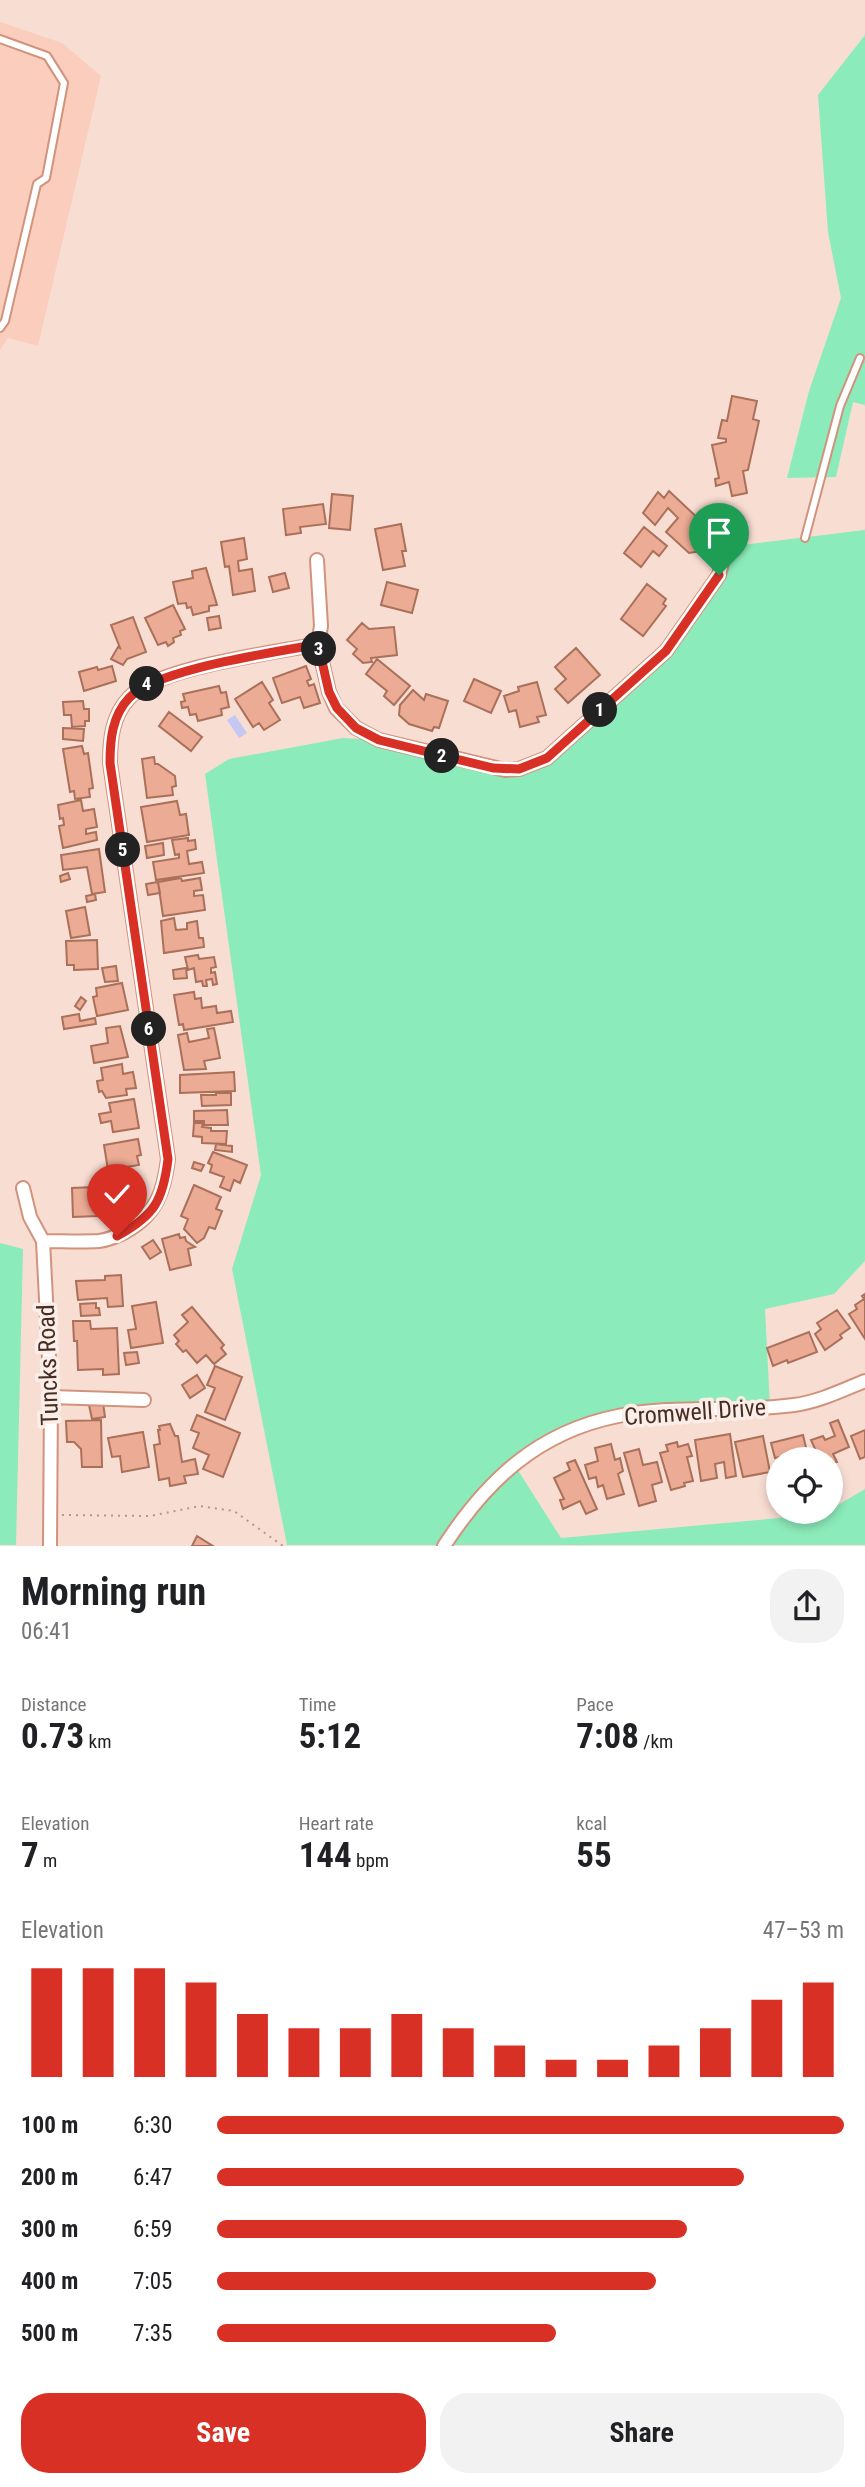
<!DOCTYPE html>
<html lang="en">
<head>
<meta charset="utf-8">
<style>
	body { margin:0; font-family:"Roboto Condensed",sans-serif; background:#f2f2f2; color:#202124; height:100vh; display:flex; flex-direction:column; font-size:26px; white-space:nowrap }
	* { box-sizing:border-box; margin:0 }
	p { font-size:23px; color:#757577 }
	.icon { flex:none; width:38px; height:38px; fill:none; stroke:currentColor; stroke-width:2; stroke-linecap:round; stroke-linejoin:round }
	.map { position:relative; height:1546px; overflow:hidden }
	.side { display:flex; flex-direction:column; background:#fff; flex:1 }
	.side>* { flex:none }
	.tools { position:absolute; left:766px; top:1447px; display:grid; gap:14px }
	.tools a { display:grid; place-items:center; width:77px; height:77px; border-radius:50%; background:#fff; box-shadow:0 4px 10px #0003; font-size:35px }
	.pin { position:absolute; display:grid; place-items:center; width:60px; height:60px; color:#fff; margin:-72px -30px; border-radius:50% 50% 50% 0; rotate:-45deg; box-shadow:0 0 7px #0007 }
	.pin .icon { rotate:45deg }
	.km { position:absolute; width:35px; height:35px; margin:-18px; border-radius:50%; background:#222; color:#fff; font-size:19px; line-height:35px; text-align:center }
	.round { display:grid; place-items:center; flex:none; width:74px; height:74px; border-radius:28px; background:#f2f2f2 }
	.head { display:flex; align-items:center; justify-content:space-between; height:119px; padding:0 21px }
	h1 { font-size:38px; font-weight:700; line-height:52px }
	.stats { display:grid; grid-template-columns:repeat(3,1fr); gap:10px; height:119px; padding:7px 21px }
	.stats div { display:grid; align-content:center }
	.stats b { font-size:35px; font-weight:700 }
	.stats small { font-size:19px; font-weight:400 }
	.stats p { font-size:19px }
	.chart { height:196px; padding:14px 21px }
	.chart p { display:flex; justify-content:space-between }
	.chart svg { width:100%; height:126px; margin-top:7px; stroke:#d93025; stroke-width:6 }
	.action { display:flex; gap:14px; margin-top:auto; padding:14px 21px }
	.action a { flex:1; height:80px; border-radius:28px; background:#d93025; color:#fff; font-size:28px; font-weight:700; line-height:80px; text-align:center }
	.action a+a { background:#f2f2f2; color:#202124 }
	ul { padding:0 21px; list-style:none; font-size:23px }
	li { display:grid; grid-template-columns:112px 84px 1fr; align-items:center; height:52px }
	li i { height:18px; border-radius:9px; background:#d93025 }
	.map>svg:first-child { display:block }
	.built { fill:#facdbd }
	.green { fill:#8cebbb }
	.water { fill:#c4c8f3 }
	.building { fill:#ebab94; stroke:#ab705a; stroke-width:2 }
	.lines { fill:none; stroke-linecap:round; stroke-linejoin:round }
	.service-casing { stroke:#d1937c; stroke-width:10 }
	.minor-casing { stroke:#d1937c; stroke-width:16 }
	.path { stroke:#b1978d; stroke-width:2; stroke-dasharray:2 5; stroke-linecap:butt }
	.service { stroke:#fff; stroke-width:6 }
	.minor { stroke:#fff; stroke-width:12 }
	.route-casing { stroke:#fff; stroke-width:14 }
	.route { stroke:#d93025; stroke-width:9 }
	.labels { text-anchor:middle; stroke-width:7; stroke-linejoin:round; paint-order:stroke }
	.street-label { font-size:24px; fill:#472e24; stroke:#fbede8 }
</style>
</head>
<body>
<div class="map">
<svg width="865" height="1546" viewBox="0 0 865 1546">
	<rect width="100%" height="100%" fill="#f8ddd3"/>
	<!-- built -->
	<path class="built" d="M0 22 62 43 101 76 38 346 8 338 0 350Z"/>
	<!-- green -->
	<path class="green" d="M865 35V405L853 402 836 477 787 478 809 391 841 298 828 232 818 95Z
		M865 530V1261L834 1294 765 1309 770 1407 597 1422 514 1464 561 1538 823 1514 831 1512V1509L865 1489V1545H287L232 1269 261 1175 205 774 229 759 343 738 379 740 493 768 538 762 666 651 719 575 726 547Z
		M0 1243 23 1249 16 1545H0Z"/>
	<!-- water -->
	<path class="water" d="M235 715 247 733 239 738 227 720Z"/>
	<!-- building -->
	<path class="building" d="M732 396 757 401 753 419 759 421 748 470 743 471 747 493 732 496 729 482 716 486 715 479 719 478 712 445 726 442V439L718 438 722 420 727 421Z
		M669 491 703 523 692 535 700 542H708L709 550 689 553 666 532 678 518 668 508 655 525 643 513 658 492 664 498Z
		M332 494 353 496 350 530 329 528Z
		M323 504 326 524 300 527 301 533 286 535 283 509Z
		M401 524 406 551H402L405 566 383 570 375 529Z
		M644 527 667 546 659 556 653 551 641 567 624 553Z
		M244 538 247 559 238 561 239 571 252 569 255 591 233 595 229 566 225 567 221 542Z
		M206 568 217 605 209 606V611L193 615 191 607 187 608 186 603 178 604 173 582 193 578 192 571Z
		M285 573 289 588 273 592 269 577Z
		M387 582 418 590 412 613 381 605Z
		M647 584 666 599 663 604 666 606 643 636 621 619Z
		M173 605 185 629 180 631 181 635 173 638 174 642 168 646 166 642 158 645 145 618Z
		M219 616 221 628 209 630 207 618Z
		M133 617 146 652 127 659 123 665 111 659 118 647 120 648 111 625Z
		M362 623 369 629 394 627 397 655 371 658 372 662 363 663 353 654 357 649 347 640Z
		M576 648 600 675 568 703 555 689 566 679 555 667Z
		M377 659 410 686 394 705 384 696 387 691 366 674Z
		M112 666 116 681 84 691 79 672 97 667 98 670Z
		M306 666 311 679 307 681 309 686 314 684 320 703 304 708 300 697 282 703 273 678Z
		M474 679 501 691 491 713 464 701Z
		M262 682 273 700 269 703 280 720 264 730 259 723 253 727 235 699Z
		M537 682 546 715 537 717 539 722 520 727 516 710 509 712 504 696 519 691 518 687Z
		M219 686 221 693 226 692 229 707 221 709 222 715 198 721 196 714 190 715 188 707 182 708 181 702 185 701 183 694Z
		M413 690 424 700 426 694 448 701 439 728 434 727 432 731 409 724 399 715 400 705Z
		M83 701 84 709H89V721H85V726L72 727 71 715H64L63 702Z
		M169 712 202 737 191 751 159 726Z
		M63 728 84 729 83 741 63 739Z
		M82 746 84 754 88 753 93 788 89 789 90 797 75 799 74 791 70 792 63 749Z
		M154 757 155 764H158L175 776 176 786 172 787 173 795 147 798 142 759Z
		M81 800 83 811 94 809 97 827 86 829V834L96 832 97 840 63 848 59 826 64 825 63 818 60 819 58 805Z
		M177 801 180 815 186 814 189 835 147 842 141 807Z
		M188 838V841L195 840 196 849 187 851 189 864 202 862 204 873 156 880 153 862 179 858V854L175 855 172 840Z
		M163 843 164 855 147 858 145 846Z
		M99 849 105 892 92 894 87 867 63 870 61 855Z
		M68 873 70 879 61 882 60 876Z
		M181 878 182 881 200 878 202 890 194 891V896L203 895 205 910 163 916 158 882Z
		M158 882 160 893 148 895 146 884Z
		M95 894 96 900 87 902 86 896Z
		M85 907 90 935 71 938 66 911Z
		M174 918 176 930 187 929V923L197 921 199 938H203L204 947 164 953 161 921Z
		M97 940 98 969 74 970V965H67L66 941Z
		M198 955 199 959 214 957 216 967 211 968V973L215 972 217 984 213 985 212 979 206 980 207 986H203L202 981 196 982 194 968 188 970 185 957Z
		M116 966 118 981 105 982 102 968Z
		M186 968 187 978 174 979 173 970Z
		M122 983 128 1010 97 1016 93 997 97 996 96 988Z
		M194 992 195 999 201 998 202 1008 216 1006 217 1013 231 1011 233 1022 184 1030 183 1024 179 1025 174 995Z
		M81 997 86 1001 80 1010 75 1006Z
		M79 1014 80 1021 95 1018 96 1024 64 1029 62 1017Z
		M120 1026 128 1057 94 1063 91 1046 108 1043 106 1028Z
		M214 1028 220 1058 204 1061 206 1069 184 1070 178 1035 187 1033 189 1042 209 1038 207 1029Z
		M122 1064 123 1074 133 1072 136 1088 126 1089 127 1095 106 1098 102 1091 99 1092 97 1081 103 1080 101 1068Z
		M234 1072 235 1091 180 1093V1075Z
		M216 1093H231V1105L202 1106 201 1095H216Z
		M134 1099 139 1128 113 1132 111 1121 101 1123 99 1114 111 1112 109 1103Z
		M227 1110 228 1125H204V1121H194V1111Z
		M194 1123H203L202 1127 211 1128V1131H227L226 1144 202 1143V1137L193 1136Z
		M138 1139 141 1155 137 1156 139 1165 108 1170 104 1145Z
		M216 1144 232 1146V1152L215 1150Z
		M213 1152 247 1165 240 1183 234 1180 230 1191 220 1187 224 1177 210 1172 212 1165 208 1163Z
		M194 1162 204 1165 201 1171 192 1168Z
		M194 1185 221 1197 216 1209 222 1211 215 1229 209 1227 204 1238 197 1243 184 1229 188 1219 181 1216Z
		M94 1187V1196H98L99 1216 73 1217 72 1188Z
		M179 1234 180 1238 185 1237 186 1241 195 1247 188 1249 191 1265 170 1270 162 1239Z
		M153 1240 161 1252 150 1259 142 1247Z
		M121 1275 123 1306 108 1307 107 1298 78 1300 76 1281 105 1280V1276Z
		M865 1294V1339L849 1314 857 1309 855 1305 864 1299 862 1296Z
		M156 1302 163 1343 131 1348 128 1330 136 1329 132 1306Z
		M96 1303V1308H99L100 1315 81 1316 80 1304Z
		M192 1307 224 1345 221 1348 226 1354 214 1364 206 1355 197 1363 186 1350 183 1352 176 1344 179 1341 174 1335 188 1322 182 1315Z
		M837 1310 850 1328 840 1335 842 1338 825 1350 815 1334 821 1329 817 1323Z
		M73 1321H90L91 1329 117 1328 119 1374 103 1375V1369L78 1370 77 1341H74Z
		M809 1332 817 1352 788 1363 787 1360 773 1366 767 1348Z
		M137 1352 139 1363 126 1365 124 1353Z
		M215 1366 242 1377 225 1420 205 1412 215 1388 207 1385Z
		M197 1375 205 1388 190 1398 182 1385Z
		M103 1403 105 1417 92 1419 89 1405Z
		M197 1415 240 1433 223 1477 203 1469 209 1455 193 1448 199 1433 191 1430Z
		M101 1420 102 1467H82L81 1449 74 1442H67L66 1421Z
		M838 1420 849 1447 833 1454 837 1462 831 1464V1460H815L813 1455 817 1453 811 1440 823 1436 825 1440 835 1436 830 1423Z
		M170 1424 175 1436H178L182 1462 195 1459 198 1474 184 1476 186 1483 170 1486 169 1478 159 1480 154 1445 160 1444 158 1430H160L159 1426Z
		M865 1430V1457L860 1459 851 1436Z
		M143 1432 149 1467 122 1472 120 1456 112 1457 108 1438Z
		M730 1434 736 1476 726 1478 724 1462 715 1464 717 1478 701 1481 695 1440Z
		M803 1435 809 1460H786L785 1456 775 1458 771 1443Z
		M763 1436 770 1472 743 1477 735 1442Z
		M677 1442 678 1447 688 1444 692 1456 687 1457 693 1481 684 1483 685 1486 671 1490 660 1453 668 1451 666 1445Z
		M611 1444 615 1460 620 1458 623 1471 618 1474 624 1494 607 1499 603 1485 598 1487 596 1477 589 1479 585 1465 598 1461 595 1448Z
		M639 1449 643 1465 657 1462 662 1482 652 1485 656 1501 639 1506 624 1453Z
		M575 1460 597 1509 586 1514 580 1501 563 1509 560 1500 564 1499 554 1478 570 1470 567 1463Z
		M197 1536 213 1546H192Z"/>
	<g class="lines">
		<defs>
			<path id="service" d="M0 39 47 56 64 83 46 178 37 184 5 321 0 328
				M805 538 840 406 860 358"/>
			<path id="minor" d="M317 560 321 626 318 644 329 692 336 708 356 728 379 740 505 770 519 769 547 758 666 651 719 575 726 547
				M23 1188 30 1217 43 1241 51 1397 50 1546
				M43 1241C62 1241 81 1242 99 1241 108 1240 117 1236 125 1232 156 1215 164 1192 168 1159L110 763C110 740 112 716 129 698 158 667 274 653 318 644
				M51 1397 144 1400
				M444 1546C487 1480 538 1432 618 1416 676 1404 736 1413 794 1405 818 1402 843 1390 865 1381"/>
		</defs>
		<!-- service casing -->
		<use href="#service" class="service-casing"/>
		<!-- minor casing -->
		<use href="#minor" class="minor-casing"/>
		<!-- path -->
		<path class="path" d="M62 1515 150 1516 200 1506 234 1511 283 1546"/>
		<!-- service -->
		<use href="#service" class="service"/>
		<!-- minor -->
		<use href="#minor" class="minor"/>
	</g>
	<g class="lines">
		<defs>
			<path id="route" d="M117 1236C154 1216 163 1201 168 1159L110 763C110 740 112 716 129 698 158 668 274 653 318 644L329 692 337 708 356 728 379 740 493 768 519 769 547 758 666 651 719 575"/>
		</defs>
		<!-- route casing -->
		<use href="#route" class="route-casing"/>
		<!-- route -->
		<use href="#route" class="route"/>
	</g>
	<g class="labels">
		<!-- street labels -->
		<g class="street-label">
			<text transform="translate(48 1365) rotate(-92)" y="8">Tuncks Road</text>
			<text transform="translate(695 1412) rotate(-4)" y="8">Cromwell Drive</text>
		</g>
	</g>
</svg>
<div class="tools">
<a><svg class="icon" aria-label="locate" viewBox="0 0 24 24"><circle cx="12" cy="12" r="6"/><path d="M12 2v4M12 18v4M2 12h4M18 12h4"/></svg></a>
</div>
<div class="pin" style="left:719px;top:575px;background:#1e9e55"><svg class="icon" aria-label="arrive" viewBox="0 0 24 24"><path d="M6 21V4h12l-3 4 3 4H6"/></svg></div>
<div class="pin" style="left:117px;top:1236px;background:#d93025"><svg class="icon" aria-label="check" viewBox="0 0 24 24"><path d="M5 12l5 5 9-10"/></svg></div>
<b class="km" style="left:600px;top:710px">1</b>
<b class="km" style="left:442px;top:756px">2</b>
<b class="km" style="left:319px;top:649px">3</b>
<b class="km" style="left:147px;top:684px">4</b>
<b class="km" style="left:123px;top:850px">5</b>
<b class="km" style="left:149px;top:1029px">6</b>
</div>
<section class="side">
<div class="head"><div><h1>Morning run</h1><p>06:41</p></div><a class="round"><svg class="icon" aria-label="share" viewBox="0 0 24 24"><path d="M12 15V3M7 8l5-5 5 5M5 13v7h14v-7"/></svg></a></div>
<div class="stats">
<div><p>Distance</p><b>0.73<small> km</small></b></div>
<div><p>Time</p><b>5:12</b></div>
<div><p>Pace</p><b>7:08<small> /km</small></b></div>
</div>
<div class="stats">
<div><p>Elevation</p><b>7<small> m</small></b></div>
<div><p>Heart rate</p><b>144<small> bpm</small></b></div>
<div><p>kcal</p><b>55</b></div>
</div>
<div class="chart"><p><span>Elevation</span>47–53 m</p>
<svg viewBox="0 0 160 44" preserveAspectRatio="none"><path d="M5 44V6M15 44V6M25 44V6M35 44V11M45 44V22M55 44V27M65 44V27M75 44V22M85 44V27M95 44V33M105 44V38M115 44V38M125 44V33M135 44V27M145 44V17M155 44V11"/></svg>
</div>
<ul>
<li><b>100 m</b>6:30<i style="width:100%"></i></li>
<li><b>200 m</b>6:47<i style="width:84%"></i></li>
<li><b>300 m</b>6:59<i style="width:75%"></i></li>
<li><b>400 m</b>7:05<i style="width:70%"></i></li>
<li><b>500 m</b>7:35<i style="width:54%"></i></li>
</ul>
<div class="action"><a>Save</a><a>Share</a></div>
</section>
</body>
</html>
